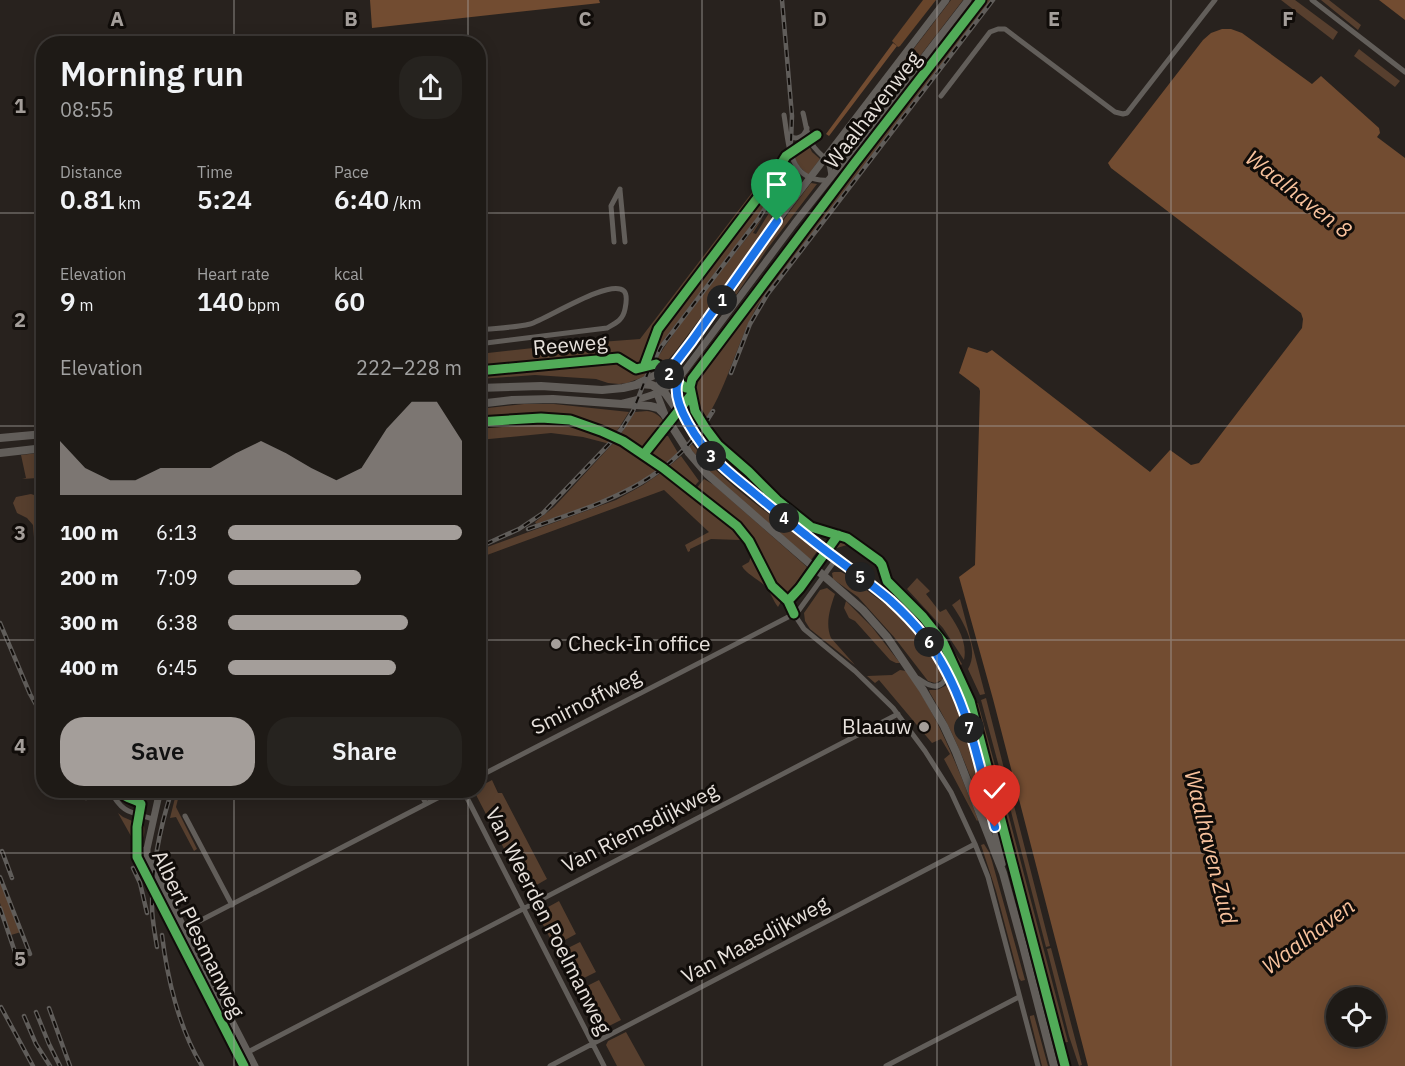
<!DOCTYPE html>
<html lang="en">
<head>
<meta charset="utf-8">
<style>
	body { margin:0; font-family:"IBM Plex Sans",sans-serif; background:#26231f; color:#f1f3f6; height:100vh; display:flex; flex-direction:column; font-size:22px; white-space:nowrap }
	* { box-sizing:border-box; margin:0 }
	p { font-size:20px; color:#a1a1a1 }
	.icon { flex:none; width:33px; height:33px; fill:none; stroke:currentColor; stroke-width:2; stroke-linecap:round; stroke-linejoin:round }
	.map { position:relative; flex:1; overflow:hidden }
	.sheet { position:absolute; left:36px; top:36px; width:450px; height:762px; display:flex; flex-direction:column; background:#1e1a16; border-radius:24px; box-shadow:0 3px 15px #0003,0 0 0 2px #3c3835 }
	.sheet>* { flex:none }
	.controls { position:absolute; left:1326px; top:987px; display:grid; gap:12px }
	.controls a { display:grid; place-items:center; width:60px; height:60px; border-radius:50%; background:#1e1a16; box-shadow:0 3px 15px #0003,0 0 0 2px #3c3835; font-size:30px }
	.pin { position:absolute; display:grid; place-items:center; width:51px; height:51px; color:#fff; margin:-62px -26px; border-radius:50% 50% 50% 0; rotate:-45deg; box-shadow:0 0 6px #0007 }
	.pin .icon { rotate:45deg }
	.km { position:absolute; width:30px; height:30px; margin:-15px; border-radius:50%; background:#222; color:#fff; font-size:16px; line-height:30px; text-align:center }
	.round { display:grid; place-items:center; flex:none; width:63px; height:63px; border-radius:24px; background:#26231f }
	.headline { display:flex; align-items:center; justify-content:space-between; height:102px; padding:0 24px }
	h1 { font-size:33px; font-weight:600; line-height:45px }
	.stats { display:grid; grid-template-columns:repeat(3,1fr); gap:9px; height:102px; padding:6px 24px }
	.stats div { display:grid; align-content:center }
	.stats b { font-size:26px; font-weight:600 }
	.stats small { font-size:16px; font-weight:400 }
	.stats p { font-size:16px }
	.chart { height:168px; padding:12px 24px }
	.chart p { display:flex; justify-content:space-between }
	.chart svg { width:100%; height:108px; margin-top:6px; fill:#a49e9a; opacity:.7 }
	.action { display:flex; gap:12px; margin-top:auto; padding:12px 24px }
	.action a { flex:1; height:69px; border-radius:24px; background:#a49e9a; color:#111; font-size:24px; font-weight:600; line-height:69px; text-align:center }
	.action a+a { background:#26231f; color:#f1f3f6 }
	ul { padding:0 24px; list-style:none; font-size:20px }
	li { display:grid; grid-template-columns:96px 72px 1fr; align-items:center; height:45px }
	li i { height:15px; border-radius:8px; background:#a49e9a }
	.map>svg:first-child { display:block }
	.green { fill:#573f2e }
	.forest { fill:#68452b }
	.water { fill:#724c31; fill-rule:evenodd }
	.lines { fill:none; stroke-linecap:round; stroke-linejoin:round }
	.minor { stroke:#625e5a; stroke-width:5 }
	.tertiary { stroke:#625e5a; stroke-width:7 }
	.secondary { stroke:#625e5a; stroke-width:8 }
	.rail-casing { stroke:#605d5a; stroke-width:4.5 }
	.rail { stroke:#100c09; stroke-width:2; stroke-dasharray:7; stroke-linecap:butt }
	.cycleway-casing { stroke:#100c09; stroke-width:13 }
	.cycleway { stroke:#51ab58; stroke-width:9 }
	.route-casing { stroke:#fff; stroke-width:12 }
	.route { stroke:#1a73e8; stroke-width:8 }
	.grid { fill:none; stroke:#a49e9a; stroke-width:1.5; stroke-opacity:0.55 }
	.poi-dot { fill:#a49e9a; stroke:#100c09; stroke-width:2 }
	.labels { text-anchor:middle; stroke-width:6; stroke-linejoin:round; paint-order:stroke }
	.street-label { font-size:21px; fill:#e7e1dc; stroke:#100c09 }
	.poi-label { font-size:21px; fill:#e7e1dc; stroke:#100c09; text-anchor:start }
	.water-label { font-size:22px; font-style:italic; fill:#f8c29d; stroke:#100c09 }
	.grid-label { font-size:20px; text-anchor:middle; font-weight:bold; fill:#a49e9a; stroke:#100c09; stroke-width:6; stroke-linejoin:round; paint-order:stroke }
</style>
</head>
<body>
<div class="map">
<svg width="1405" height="1066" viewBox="0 0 1405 1066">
	<rect width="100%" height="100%" fill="#28221e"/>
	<!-- green -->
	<path class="green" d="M951 0H963L847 151 840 145Z
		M973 0H978L882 125 878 122Z
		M987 0H991L758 305C737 341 729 383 706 419L700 410 695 381 839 190Z
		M1281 0H1295L1338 32 1333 40Z
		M1321 0H1329L1361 25 1358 30Z
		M1359 49 1400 81 1395 87 1354 56Z
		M808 144 812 152 820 159 808 175 799 166 792 154Z
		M777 160 780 161 770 179 655 328 644 364 635 366 618 354 479 367V354L561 345 640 339Z
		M785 162 776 187 757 218 663 341 651 362 648 361 660 328Z
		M848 162 850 166 688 380 685 377Z
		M790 163C794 171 800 182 793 191 790 195 785 197 781 201 776 206 774 212 771 218L773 221 675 352 666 362 661 359 656 360C688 310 727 264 763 217L753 233 756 234 774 205 791 185 790 182 769 209 781 185Z
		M811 183 817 184 768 248 730 304 728 303C754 262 781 222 811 183Z
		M618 360 634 370 649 367 646 376 627 383 619 384 608 383 596 379 535 375 479 379V373Z
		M524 404H554L629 412 615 434C603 428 590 422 576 419 544 412 510 417 479 420V409Z
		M647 411C655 412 661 416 665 424L644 451 620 435 635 412Z
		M534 420C567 420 584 423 614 439L610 444 583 437 551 433 479 440V424Z
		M704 431 727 458 746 473 768 495 806 526 805 527 771 500 755 485 723 458 702 434Z
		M665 436H668L678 453 664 466 650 455Z
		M616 440 639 453 659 468V469C625 498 578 509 536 524L535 522 554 507Z
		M692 444C727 487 774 517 818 550L811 560 713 475 689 447Z
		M38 453 40 476 38 478 22 479 26 478 21 455Z
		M681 456 699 481 692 489 667 468Z
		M662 472 675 480 738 530 747 543 771 589 782 600 778 607C773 601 771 592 765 586 758 579 745 573 742 566L749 562 751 556 745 543 740 540 711 539 690 549V551L688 552 685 545 709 532 664 490 479 558V550L616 500 643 485Z
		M704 479 714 485 807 567 787 596C771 590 757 549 747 533 734 516 713 504 696 491L695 490Z
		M31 494 34 495 41 500 44 525 43 590 38 589 33 525 27 518 17 513 13 503 16 497Z
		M845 539 880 563 884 581 892 588 886 590 884 588 879 567 850 545H847L830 550 837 540Z
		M834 572H841L845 574 881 601 897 611 914 629 929 647 943 672 942 680 935 683 928 681 894 637 858 597 833 579 832 573Z
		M917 578 930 591 926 594 940 612 946 609C956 624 968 641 964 660L943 628 907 589Z
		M827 588 835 594C830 608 825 624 831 638L855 665 810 629 805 621 804 613 820 590Z
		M905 591C928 614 945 636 962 664L958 668 946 644 937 631 923 614 903 594Z
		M903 599C924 620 945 642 954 671L951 672C942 651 933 635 917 617 912 611 904 607 903 599Z
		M960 599 985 694 980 695 968 669C980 649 963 621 952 605Z
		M846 601 872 627 900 663H896L890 660 855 621 849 618 844 608Z
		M900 670 906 671C939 717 958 768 978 820L977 821 944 759 950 754 941 739 932 743 879 680 875 683 867 676 892 675Z
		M949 684 962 714 991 824 988 825C972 779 955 733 930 693L929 690H937Z
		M986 698 1009 788 1005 789 981 700Z
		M978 703 1002 791 997 792 973 704Z
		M492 780 498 793H502L547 879 526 891 474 791 478 790 479 787Z
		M177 790 180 791 176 807 197 849 194 851 176 817 170 818Z
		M1010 790 1050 946 1046 947 1006 792Z
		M1003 794 1068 1042 1061 1043 1009 841 999 795Z
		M118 813 123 817 144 826C145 834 144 841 136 845Z
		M984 844 989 852 992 861 1025 980 1021 981 1019 978 996 891 981 845Z
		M0 881 21 932 11 935 0 903Z
		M559 901 576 934 554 946 538 915 539 912Z
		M580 942 596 972 574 983 558 953Z
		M1051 948 1082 1065 1079 1066 1069 1036 1047 949Z
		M599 980 621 1020 603 1029 597 1030 577 991Z
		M1034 1015 1048 1066H1042L1030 1018V1016Z
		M626 1032 645 1066H617L606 1045 608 1041Z"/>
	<!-- forest -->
	<path class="forest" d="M923 0H936L900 46 898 47 892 41Z"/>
	<!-- water -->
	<path class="water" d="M370 0H599L600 3 372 28Z
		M1379 0H1405V20Z
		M1222 29H1231L1242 33 1312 84 1321 76 1379 128 1380 133 1377 137 1405 158V1066H1088L993 699 959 577 975 565 980 391 979 388 959 373 968 347 987 353 992 350 1150 472 1170 450 1191 465 1199 463 1302 328 1303 319 1301 313 1111 168 1108 163 1203 40 1211 33ZM1336 998H1376V1036H1336Z
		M893 43 897 46 829 136 826 134Z"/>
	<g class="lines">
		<!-- minor -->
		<path class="minor" d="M1312 0 1405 72
			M941 96 990 32 998 29H1005L1115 112 1123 114 1127 113 1215 0
			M803 113C806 124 807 139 814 147 825 161 829 156 831 177
			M784 115C789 144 788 183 829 180
			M787 133C793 141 804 139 807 128
			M620 190 625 242
			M614 242 611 206 620 189
			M478 330C494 328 514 328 530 324 547 319 610 278 624 291 628 295 626 304 625 309 623 320 616 323 607 328L478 344
			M43 492 44 493
			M794 614 804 629 855 671 893 708 925 751 951 792 975 844 988 877 1038 1066
			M917 678C921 680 926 684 930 685 940 689 947 681 946 672
			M478 777 794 614 799 610 836 559
			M110 790C122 813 130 812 153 819
			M419 790 426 804
			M463 790 604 1066
			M185 816 232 905
			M137 850 147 849
			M184 929 453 790
			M248 1052 898 714
			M550 1066 975 844
			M886 1066 1019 997"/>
		<!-- tertiary -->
		<path class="tertiary" d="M638 383 666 370
			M623 403C644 398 662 394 678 379
			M664 412 657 394 658 386 661 378 685 350 777 221 946 0
			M687 419C680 405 672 392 680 377L794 224 846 158 968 0
			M160 790 147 849V856L255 1066"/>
		<!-- secondary -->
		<path class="secondary" d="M478 388 541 386 602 390 623 388 640 384 652 385 665 393 703 446 717 462 806 536 889 600 905 614 925 637 944 666 956 689 964 710 995 827 1000 849 1002 863
			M478 404 512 400 553 399 650 406 658 408 664 414 689 453 707 474 863 610 887 637 923 690 944 726 956 752 1003 873 1023 946 1054 1066
			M0 438 44 434
			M0 453 44 448"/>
		<defs>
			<path id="rail" d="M731 373 750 324 767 295 993 0
				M528 529C604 502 669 485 713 411
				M486 544 519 529 543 513 611 442 623 427 633 411 649 370 661 347 759 218 776 190 786 166 791 141 792 116 782 0
				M0 623 30 694 44 719
				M82 790 86 798
				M2 851 12 878
				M133 868 140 883 147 913
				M0 877 30 954
				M0 908 17 958
				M162 935C167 977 179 1029 202 1066
				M157 947C155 934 152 920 152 906 152 867 160 827 172 790
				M1 1007 33 1066
				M49 1008 70 1066
				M36 1012 49 1044 60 1066
				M24 1016 36 1044 50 1066"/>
		</defs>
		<!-- rail casing -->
		<use href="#rail" class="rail-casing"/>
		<!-- rail -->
		<use href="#rail" class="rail"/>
		<defs>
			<path id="cycleway" d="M981 0 854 164 692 379 690 387 695 411 706 429 718 445 749 472 777 500 811 527 847 538 879 561 882 565 887 581 923 617 943 642 970 701 1065 1066
				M644 367 658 329 771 180 786 156 817 135
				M478 371 618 358 636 369 656 364 686 388 690 387
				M478 422 541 418 570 420 601 431 623 441 663 468 737 526 749 541 772 586 788 601 794 614
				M644 454 691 395
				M788 601 800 588 838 535
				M120 790C125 800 135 798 141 804L137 827V857L244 1066"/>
		</defs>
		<!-- cycleway casing -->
		<use href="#cycleway" class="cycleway-casing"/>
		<!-- cycleway -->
		<use href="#cycleway" class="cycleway"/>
	</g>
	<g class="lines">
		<defs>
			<path id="route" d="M777 221 692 341 676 362 666 372 678 381C670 403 700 445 716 460 727 472 741 482 754 493 771 507 789 522 807 536 834 558 863 577 890 600 902 611 914 623 924 636 967 692 978 761 995 827"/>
		</defs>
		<!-- route casing -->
		<use href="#route" class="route-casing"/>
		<!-- route -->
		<use href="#route" class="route"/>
	</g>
	<!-- grid -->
	<path class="grid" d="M234 0V44M468 0V44M702 0V1066M937 0V1066M1171 0V1066M0 213H44M478 213H1405M0 426H44M478 426H1405M0 640H44M478 640H1405M234 790V1066M468 790V1066M0 853H1405"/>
	<!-- markers -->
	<g class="poi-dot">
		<circle cx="556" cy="644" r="6"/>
		<circle cx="924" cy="727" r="6"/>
	</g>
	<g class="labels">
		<!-- street labels -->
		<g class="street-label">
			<text transform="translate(873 110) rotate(-52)" y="7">Waalhavenweg</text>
			<text transform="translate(570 345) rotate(-5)" y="7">Reeweg</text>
			<text transform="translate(586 702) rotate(-27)" y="7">Smirnoffweg</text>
			<text transform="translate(640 828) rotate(-27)" y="7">Van Riemsdijkweg</text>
			<text transform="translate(548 921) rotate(63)" y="7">Van Weerden Poelmanweg</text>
			<text transform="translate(198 934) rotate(64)" y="7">Albert Plesmanweg</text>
			<text transform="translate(755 940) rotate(-28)" y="7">Van Maasdijkweg</text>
		</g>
		<!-- poi labels -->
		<g class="poi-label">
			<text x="568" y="651">Check-In office</text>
			<text x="912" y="734" text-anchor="end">Blaauw</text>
		</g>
		<!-- water labels -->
		<g class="water-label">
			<text transform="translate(1299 194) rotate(38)" y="8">Waalhaven 8</text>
			<text transform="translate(1211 847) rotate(76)" y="8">Waalhaven Zuid</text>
			<text transform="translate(1308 936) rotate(-37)" y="8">Waalhaven</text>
		</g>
	</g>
	<g class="grid-label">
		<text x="117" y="26">A</text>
		<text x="351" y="26">B</text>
		<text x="585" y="26">C</text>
		<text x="820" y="26">D</text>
		<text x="1054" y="26">E</text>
		<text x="1288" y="26">F</text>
		<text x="20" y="113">1</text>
		<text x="20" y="327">2</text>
		<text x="20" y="540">3</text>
		<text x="20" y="753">4</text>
		<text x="20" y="966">5</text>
	</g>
</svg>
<div class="controls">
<a><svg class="icon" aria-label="locate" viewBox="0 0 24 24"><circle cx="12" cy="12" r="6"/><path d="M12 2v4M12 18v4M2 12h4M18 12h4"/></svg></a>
</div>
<div class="pin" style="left:777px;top:221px;background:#1e9e55"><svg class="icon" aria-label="arrive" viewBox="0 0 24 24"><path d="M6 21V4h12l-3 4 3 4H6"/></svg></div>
<div class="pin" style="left:995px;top:827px;background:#d93025"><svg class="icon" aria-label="check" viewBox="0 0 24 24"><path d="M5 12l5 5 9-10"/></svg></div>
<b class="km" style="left:722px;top:300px">1</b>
<b class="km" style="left:669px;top:374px">2</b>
<b class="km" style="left:711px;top:456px">3</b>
<b class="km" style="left:784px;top:518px">4</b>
<b class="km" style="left:860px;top:577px">5</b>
<b class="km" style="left:929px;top:642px">6</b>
<b class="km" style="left:969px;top:728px">7</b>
<section class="sheet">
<div class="headline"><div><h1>Morning run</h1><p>08:55</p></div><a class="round"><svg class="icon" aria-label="share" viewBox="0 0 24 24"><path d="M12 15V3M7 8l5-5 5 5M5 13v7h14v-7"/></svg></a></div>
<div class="stats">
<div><p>Distance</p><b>0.81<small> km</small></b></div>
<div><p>Time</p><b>5:24</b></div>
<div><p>Pace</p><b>6:40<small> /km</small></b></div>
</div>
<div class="stats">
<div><p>Elevation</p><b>9<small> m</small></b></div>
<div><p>Heart rate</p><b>140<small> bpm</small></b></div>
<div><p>kcal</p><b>60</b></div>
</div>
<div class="chart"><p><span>Elevation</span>222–228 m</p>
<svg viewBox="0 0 160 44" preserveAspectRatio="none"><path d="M0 44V22L10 33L20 38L30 38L40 33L50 33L60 33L70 27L80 22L90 27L100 33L110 38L120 33L130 17L140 6L150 6L160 22V44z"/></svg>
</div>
<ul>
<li><b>100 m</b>6:13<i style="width:100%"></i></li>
<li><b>200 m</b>7:09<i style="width:57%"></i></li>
<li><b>300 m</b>6:38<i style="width:77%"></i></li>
<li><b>400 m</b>6:45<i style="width:72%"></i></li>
</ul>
<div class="action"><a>Save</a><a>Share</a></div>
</section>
</div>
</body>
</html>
